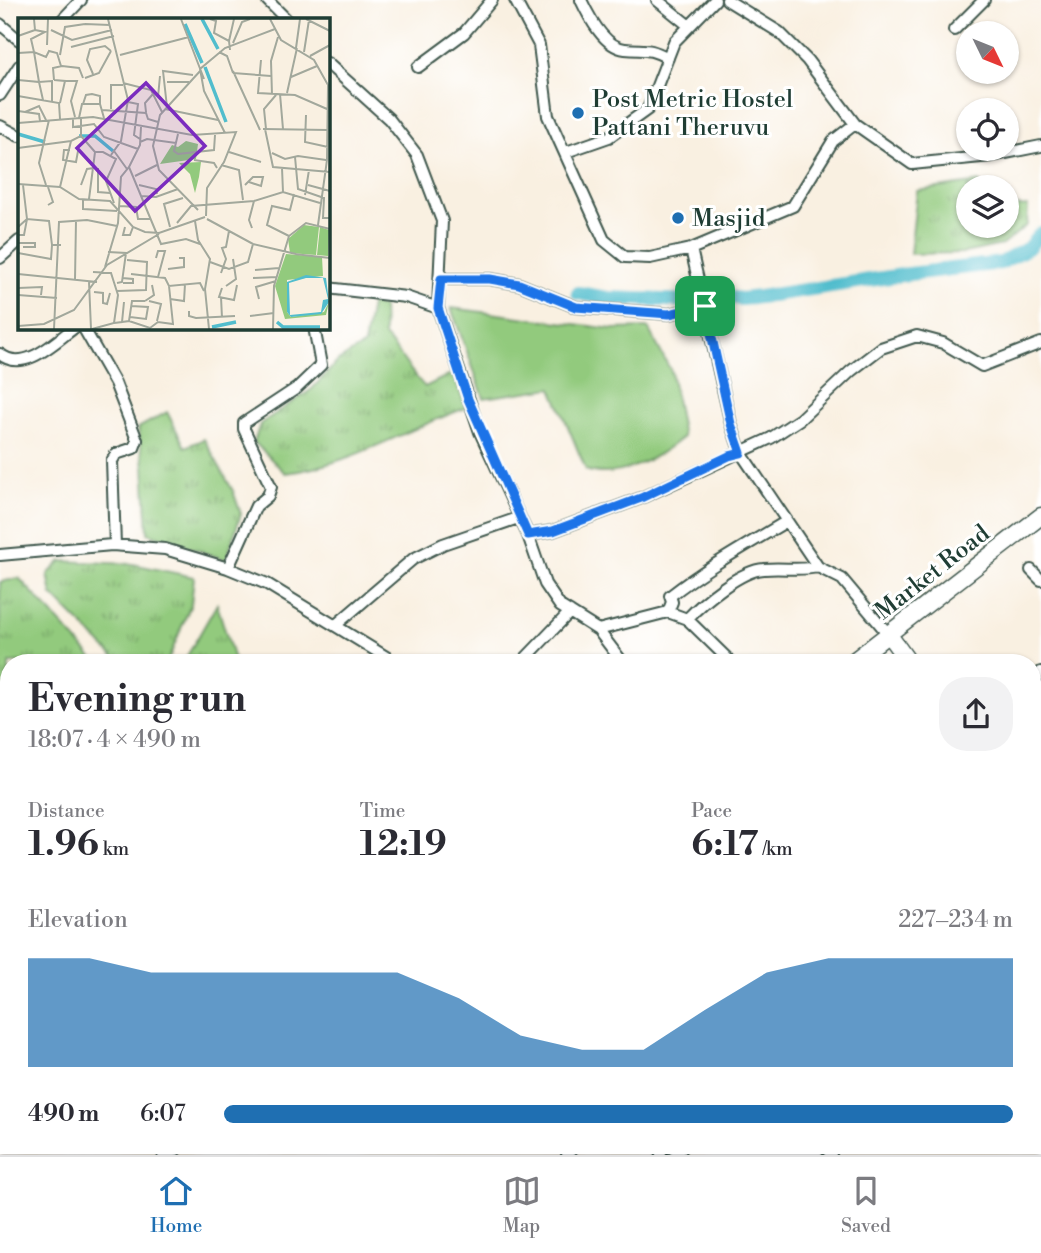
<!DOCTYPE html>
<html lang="en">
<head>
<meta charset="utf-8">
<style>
	body { margin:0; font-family:"Libre Bodoni",serif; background:#f2f2f3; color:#2b2b33; height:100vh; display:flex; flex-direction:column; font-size:26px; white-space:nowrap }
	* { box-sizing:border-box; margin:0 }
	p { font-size:23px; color:#7c7c81 }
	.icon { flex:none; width:38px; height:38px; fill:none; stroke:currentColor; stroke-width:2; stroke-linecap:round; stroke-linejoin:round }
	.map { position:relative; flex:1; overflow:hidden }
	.details { position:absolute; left:0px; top:654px; width:1041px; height:500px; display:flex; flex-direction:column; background:#fff; border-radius:28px 28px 0 0; box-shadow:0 2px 5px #0004 }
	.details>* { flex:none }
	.needle { width:46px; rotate:133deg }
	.fabs { position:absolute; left:956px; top:21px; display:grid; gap:14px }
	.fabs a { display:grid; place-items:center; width:63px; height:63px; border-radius:50%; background:#fff; box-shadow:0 2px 5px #0004; font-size:35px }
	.pin { position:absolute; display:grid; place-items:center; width:60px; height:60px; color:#fff; margin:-30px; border-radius:14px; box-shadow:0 4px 10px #0006 }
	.round { display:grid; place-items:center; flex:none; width:74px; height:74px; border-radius:28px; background:#f2f2f3 }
	.headline { display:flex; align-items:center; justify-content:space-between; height:119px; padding:0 28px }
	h1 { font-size:38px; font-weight:700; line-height:52px }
	.figures { display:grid; grid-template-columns:repeat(3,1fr); gap:10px; height:119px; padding:7px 28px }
	.figures div { display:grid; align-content:center }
	.figures b { font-size:35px; font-weight:700 }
	.figures small { font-size:19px; font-weight:400 }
	.figures p { font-size:19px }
	.chart { height:196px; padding:14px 28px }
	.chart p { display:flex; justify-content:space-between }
	.chart svg { width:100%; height:126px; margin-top:7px; fill:#1f6fb2; opacity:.7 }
	ul { padding:0 28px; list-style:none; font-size:23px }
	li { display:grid; grid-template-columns:112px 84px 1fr; align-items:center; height:52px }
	li i { height:18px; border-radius:9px; background:#1f6fb2 }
	.tab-bar { display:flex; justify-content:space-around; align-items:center; height:98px; border-top:2px solid #e1e1e2; background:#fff; font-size:19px; color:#7c7c81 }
	.tab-bar a { display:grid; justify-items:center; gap:4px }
	.tab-bar .current { color:#1f6fb2 }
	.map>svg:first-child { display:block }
	.grass { fill:url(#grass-tufts); stroke:#588458; stroke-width:2 }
	.pitch { fill:#92ca7d; stroke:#588458; stroke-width:2 }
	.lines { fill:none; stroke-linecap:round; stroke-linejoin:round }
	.canal { stroke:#51bdcd; stroke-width:14 }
	.street-casing { stroke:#40584e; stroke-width:14 }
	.secondary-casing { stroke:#40584e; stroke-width:19 }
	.street { stroke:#fff; stroke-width:10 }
	.secondary { stroke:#fff; stroke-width:16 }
	.route-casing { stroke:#fff; stroke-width:14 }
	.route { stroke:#1a73e8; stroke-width:9 }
	.poi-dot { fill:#1f6fb2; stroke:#fff; stroke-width:2.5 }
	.labels { text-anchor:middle; stroke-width:6; stroke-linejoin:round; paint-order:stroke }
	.poi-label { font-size:24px; fill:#1f3d34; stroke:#fff; text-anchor:start }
	.street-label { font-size:24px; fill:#1f3d34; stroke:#fff }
	.inset-river { fill:none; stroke:#51bdcd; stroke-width:3.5 }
	.inset-road { fill:none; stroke:#a2a89c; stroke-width:2 }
	.view { fill:#7b2cbf; fill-opacity:0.15; stroke:#7b2cbf; stroke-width:3.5 }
	.inset-edge { fill:none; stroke:#1f3d34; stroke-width:3.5 }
</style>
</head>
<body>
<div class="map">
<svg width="1041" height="1155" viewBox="0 0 1041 1155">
	<defs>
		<pattern id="grass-tufts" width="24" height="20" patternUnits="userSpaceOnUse" patternTransform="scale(1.75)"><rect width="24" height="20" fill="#92ca7d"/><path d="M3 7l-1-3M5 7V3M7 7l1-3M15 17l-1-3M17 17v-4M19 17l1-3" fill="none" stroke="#77a567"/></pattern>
	</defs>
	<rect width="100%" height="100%" fill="#fff"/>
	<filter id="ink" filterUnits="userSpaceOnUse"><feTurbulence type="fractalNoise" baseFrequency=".0143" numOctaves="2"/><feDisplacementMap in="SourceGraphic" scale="14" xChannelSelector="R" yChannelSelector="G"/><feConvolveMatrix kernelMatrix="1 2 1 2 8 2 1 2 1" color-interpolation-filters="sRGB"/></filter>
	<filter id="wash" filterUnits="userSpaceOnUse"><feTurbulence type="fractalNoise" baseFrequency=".00686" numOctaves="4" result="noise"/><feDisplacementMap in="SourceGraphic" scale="28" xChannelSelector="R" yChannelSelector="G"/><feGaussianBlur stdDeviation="1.57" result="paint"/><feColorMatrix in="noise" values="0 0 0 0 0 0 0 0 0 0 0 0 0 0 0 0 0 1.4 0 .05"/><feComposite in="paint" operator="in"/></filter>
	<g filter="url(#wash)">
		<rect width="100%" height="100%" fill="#f9f0e1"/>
		<!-- grass -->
		<path class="grass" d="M979 182 982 187H968V226H1006V207L1028 206 1027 225 1002 245 964 253 910 254 917 191Z
			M371 304 383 307 384 336C400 352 409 371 425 387L453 373 466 408C406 429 349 466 285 473L254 442 260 424 312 389 338 361 364 345Z
			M167 412 185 447 204 439 233 491 241 514 226 560 148 533 144 466 138 428Z
			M61 561 133 564 194 577 191 604 167 663H120L52 595 48 574Z
			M19 578 97 663H9V700L0 691V582Z
			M217 604 235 663H183Z
			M9 749V872L0 882V752Z
			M9 902V1015L0 1006V912Z"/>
		<!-- pitch -->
		<path class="pitch" d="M451 308 613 329 648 328 671 371 683 437C660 456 617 482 586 470L552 388 484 398Z"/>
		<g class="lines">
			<!-- canal -->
			<path class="canal" d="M578 293 608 298 693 301
				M720 296 741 299 759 297 909 274 1001 263 1028 248 1041 233"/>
		</g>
	</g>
	<g filter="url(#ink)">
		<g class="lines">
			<defs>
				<path id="street" d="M267 0 286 19
					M515 0 539 45 548 116 604 240 625 257 650 258 691 249 793 206 833 141 855 124 807 60 779 32 727 0
					M581 0C589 17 604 47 625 49 647 51 647 47 668 58
					M657 0 688 25
					M63 19 81 0
					M0 24 19 40
					M954 30 984 0
					M327 63 389 119 417 155 442 221 438 308 406 297 327 288
					M418 67 464 33 492 0
					M0 95 19 66
					M855 124 912 164 991 156 1041 146
					M0 126 19 136
					M566 152 609 137 648 109 674 42 715 0
					M691 249 731 424 741 453 818 567 842 579 889 635
					M0 258 19 241
					M441 279H490L519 284 576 307 669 314 705 306
					M438 308 480 432 528 535 545 584 560 606 598 630 623 663
					M83 327 115 383 137 440 134 448 116 454 112 461 115 545
					M0 354C24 374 56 341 75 327
					M528 535 553 531 641 498 771 438 800 419 851 371 881 348 917 336 943 343 982 366 1041 343
					M0 555 112 545 165 549 228 568 267 584 396 663
					M228 568 256 506 268 496 271 487 244 429V423L297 388 321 365 314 327
					M1031 570 1041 580
					M668 612 672 602 670 596C707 567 747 545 787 521
					M687 619C703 602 741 570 764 569 783 567 799 571 818 567
					M337 624 413 559 443 544 518 518
					M598 630 668 612 687 619 732 663
					M521 663 570 612
					M1032 683 1041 672
					M0 1003 9 1010
					M0 1037 9 1026
					M1032 1086 1037 1095
					M660 1146 661 1155
					M668 1146 681 1155
					M824 1146 831 1155
					M567 1155 575 1146"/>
				<path id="secondary" d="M889 635 909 663
					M851 663 1041 516
					M1032 843 1041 854
					M166 1155 176 1146"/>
			</defs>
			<!-- street casing -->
			<use href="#street" class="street-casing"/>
			<!-- secondary casing -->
			<use href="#secondary" class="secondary-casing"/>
			<!-- street -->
			<use href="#street" class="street"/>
			<!-- secondary -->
			<use href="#secondary" class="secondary"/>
		</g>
	</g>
	<g class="lines" filter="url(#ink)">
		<defs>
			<path id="route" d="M441 279H490L519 284 576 307 669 314 705 306 731 424 741 453 729 456 641 498 553 531 528 535 468 399 438 308Z"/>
		</defs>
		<!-- route casing -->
		<use href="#route" class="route-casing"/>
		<!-- route -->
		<use href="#route" class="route"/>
	</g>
	<!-- markers -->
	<g class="poi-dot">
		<circle cx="578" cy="113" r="7"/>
		<circle cx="678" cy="218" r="7"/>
	</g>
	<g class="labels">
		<!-- poi labels -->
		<g class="poi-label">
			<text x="592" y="107">Post Metric Hostel<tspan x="592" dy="28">Pattani Theruvu</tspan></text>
			<text x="692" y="226">Masjid</text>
		</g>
		<!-- street labels -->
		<g class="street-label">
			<text transform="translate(932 572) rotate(-38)" y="8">Market Road</text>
		</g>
	</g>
	<!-- overview -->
	<g transform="translate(18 18)">
		<rect width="312" height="312" fill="#f9f0e1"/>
		<path d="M168 123 180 126 178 141 142 146 154 127 160 129ZM183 144 181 159 177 175 172 156 161 145Z" fill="#92ca7d"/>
		<path d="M302 209 311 212 310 238 299 237ZM268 236 304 239 305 258 269 262V294L273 299 306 294 311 284 308 297 267 301 257 268Z" fill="#92ca7d"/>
		<path d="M286 207 301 209 298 237 272 235 270 221Z" fill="#92ca7d"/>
		<path d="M288 257 308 260 311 284 303 296 273 299 269 294V264ZM288 260H305L310 281 305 282 303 294 272 297 271 265Z" fill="#51bdcd" fill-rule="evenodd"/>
		<path class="inset-river" d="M184 1 200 31M167 6 184 45M187 49 208 104M0 116 27 124M61 118H77L95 133M259 304 265 309H302M194 309 218 304"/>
		<path class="inset-road" d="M90 1 110 82 103 123 93 137M163 1 186 61M192 1 198 3 196 15 211 23 212 32M252 1 263 22 296 42 310 67 309 142 300 207M288 1 312 13M67 6 92 7M33 12 54 22 94 12M0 18 17 12 16 1M211 23 216 1M215 25 224 4 232 1M29 27 30 1M53 29 96 18M278 30 282 1M201 34 209 38 215 55M286 34 291 2M0 35 16 34 13 21 27 14 17 12M42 37 47 9 67 6M102 37 171 19M292 38 312 27M243 42 240 75 277 77 309 91M215 53 242 112M215 55 253 58M75 56 69 42 72 31 87 28 93 33M273 59 299 48M67 60 81 55 93 33M0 62 21 64 25 82M36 62 35 50 44 48 61 50 65 60M36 62 47 63 42 85M47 63H59L53 83 57 99M149 64H171M105 65 133 72 144 94M269 75 279 30M262 76 265 111M254 77 253 43 260 19M0 78 41 85 42 101M140 79 142 58M34 83V63L21 64 16 34 28 39 31 33 39 35 43 48M110 84 120 86 116 117 122 121M65 86 68 77 74 76 82 78V86M149 89 145 53 175 57M93 91V67H105M147 91 200 102M84 92 128 95 130 101 140 104M0 93 21 96 22 103M7 94 21 88 28 102M128 94 127 85 135 76M288 97 287 124 310 129M55 100V109L76 106 86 119 120 131M61 100 64 86H82L86 100M0 105 75 99 174 117 218 114 206 144 189 170 188 198M245 111 310 112M247 111 255 149 312 154M248 111 246 91 258 77M207 115 186 73 182 51 207 30 257 11M160 116 156 133 160 136 196 132 197 117M63 118 77 134M122 124 129 121 158 125M0 130 53 123 63 118V101M52 132H46L45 142 58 144 60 133M96 133 109 151M211 134 243 144M254 135 267 141 280 138 308 142M277 139 280 171 306 180 305 200H312M176 142 196 145 199 150M203 147 221 152 225 182M111 149 122 127 123 109M80 150V174L92 175M264 150 265 174M117 158 139 147M0 166 42 169 61 181 92 183 115 209 127 214 141 215 187 199M28 167 21 145 31 102M63 167 69 151 76 150M121 167 138 171 139 176M227 167 235 159H245L243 168 231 164M290 167 312 173M30 169 35 184 30 187M42 169 53 123M287 177 291 152M123 178 138 179 160 171M65 181V191L99 193M71 181 77 134H85L98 141 88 163 96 185M102 188 118 189 120 201H133M180 192 141 152 135 128 142 97 183 52M189 201 235 226 278 236M177 203 180 222 192 241 187 271 191 311M159 205 173 188 236 183 265 174 302 185M0 209 9 201 5 167M107 209 105 217H112L115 209M152 209 146 186 165 180M234 210 231 202 236 183M0 217H6L9 201 31 203 34 227H43M271 218 249 207 254 188 272 192 276 176M0 225H17V229H5M90 234 108 235 104 264 99 265M0 235 33 241 34 227M276 236 312 240M138 240 140 233H147L140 259M192 244 211 251 230 244 235 226M87 249 100 205 103 159 111 149 143 226 168 221 182 226M150 251 166 249V240H161M237 252 261 250M203 255 208 241 204 230 208 229 211 213M0 256 79 264M113 256 147 260 151 268 182 265 186 273M104 260 115 261V265H105M235 260 259 259M57 262 58 202M71 264 73 311M208 268 218 261 215 241M0 270 24 269 23 277M204 270 201 279 216 282 219 267M99 273 128 272 129 244 109 242M76 274 85 275V285L89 286 92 275M0 277 39 280M203 279 204 300M152 281 166 283 167 266M241 281 238 269 258 263M127 283 136 277 134 267M131 283 143 286 139 303M171 293V298L178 300 217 298M232 298 256 295M112 299 128 301 130 289 113 288M111 303 132 310 140 304 155 306 151 268M104 304 111 303 114 283H127M96 305 104 304 106 284M0 308 26 306 56 292 89 247 141 216M36 311 41 204 69 202 99 208M74 311 96 305 100 277 93 255 75 254M255 311 256 268 271 218 288 205 312 211"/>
		<path class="view" d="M128 65 187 128 117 193 59 130Z"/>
		<rect width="312" height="312" class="inset-edge"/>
	</g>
</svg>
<div class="fabs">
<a><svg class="needle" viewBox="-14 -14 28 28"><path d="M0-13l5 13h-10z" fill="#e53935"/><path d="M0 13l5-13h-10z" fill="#7c7c81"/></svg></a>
<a><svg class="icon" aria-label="locate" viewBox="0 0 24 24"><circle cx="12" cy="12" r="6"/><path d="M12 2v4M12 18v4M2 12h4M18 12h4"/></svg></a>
<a><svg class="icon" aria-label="layers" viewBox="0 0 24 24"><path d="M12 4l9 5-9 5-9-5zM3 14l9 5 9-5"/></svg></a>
</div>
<div class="pin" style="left:705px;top:306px;background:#1e9e55"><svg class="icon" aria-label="arrive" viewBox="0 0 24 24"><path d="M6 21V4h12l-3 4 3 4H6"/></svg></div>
<section class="details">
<div class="headline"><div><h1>Evening run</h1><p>18:07 · 4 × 490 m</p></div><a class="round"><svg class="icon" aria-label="share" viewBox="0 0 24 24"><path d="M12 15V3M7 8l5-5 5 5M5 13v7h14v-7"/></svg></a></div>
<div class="figures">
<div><p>Distance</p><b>1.96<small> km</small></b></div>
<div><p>Time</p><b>12:19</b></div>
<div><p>Pace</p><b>6:17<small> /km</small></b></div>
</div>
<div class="chart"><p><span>Elevation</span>227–234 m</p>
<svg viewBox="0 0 160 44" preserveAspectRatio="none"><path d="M0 44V6L10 6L20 11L30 11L40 11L50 11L60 11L70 20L80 33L90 38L100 38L110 24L120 11L130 6L140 6L150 6L160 6V44z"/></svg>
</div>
<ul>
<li><b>490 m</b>6:07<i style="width:100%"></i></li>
</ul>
</section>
</div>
<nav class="tab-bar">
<a class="current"><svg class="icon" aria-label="home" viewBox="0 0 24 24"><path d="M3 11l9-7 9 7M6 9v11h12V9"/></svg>Home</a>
<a><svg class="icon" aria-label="map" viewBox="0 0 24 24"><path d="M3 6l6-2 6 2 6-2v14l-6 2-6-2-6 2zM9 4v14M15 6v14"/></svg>Map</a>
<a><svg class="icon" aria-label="saved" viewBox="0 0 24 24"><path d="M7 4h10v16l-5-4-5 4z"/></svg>Saved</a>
</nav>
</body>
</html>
